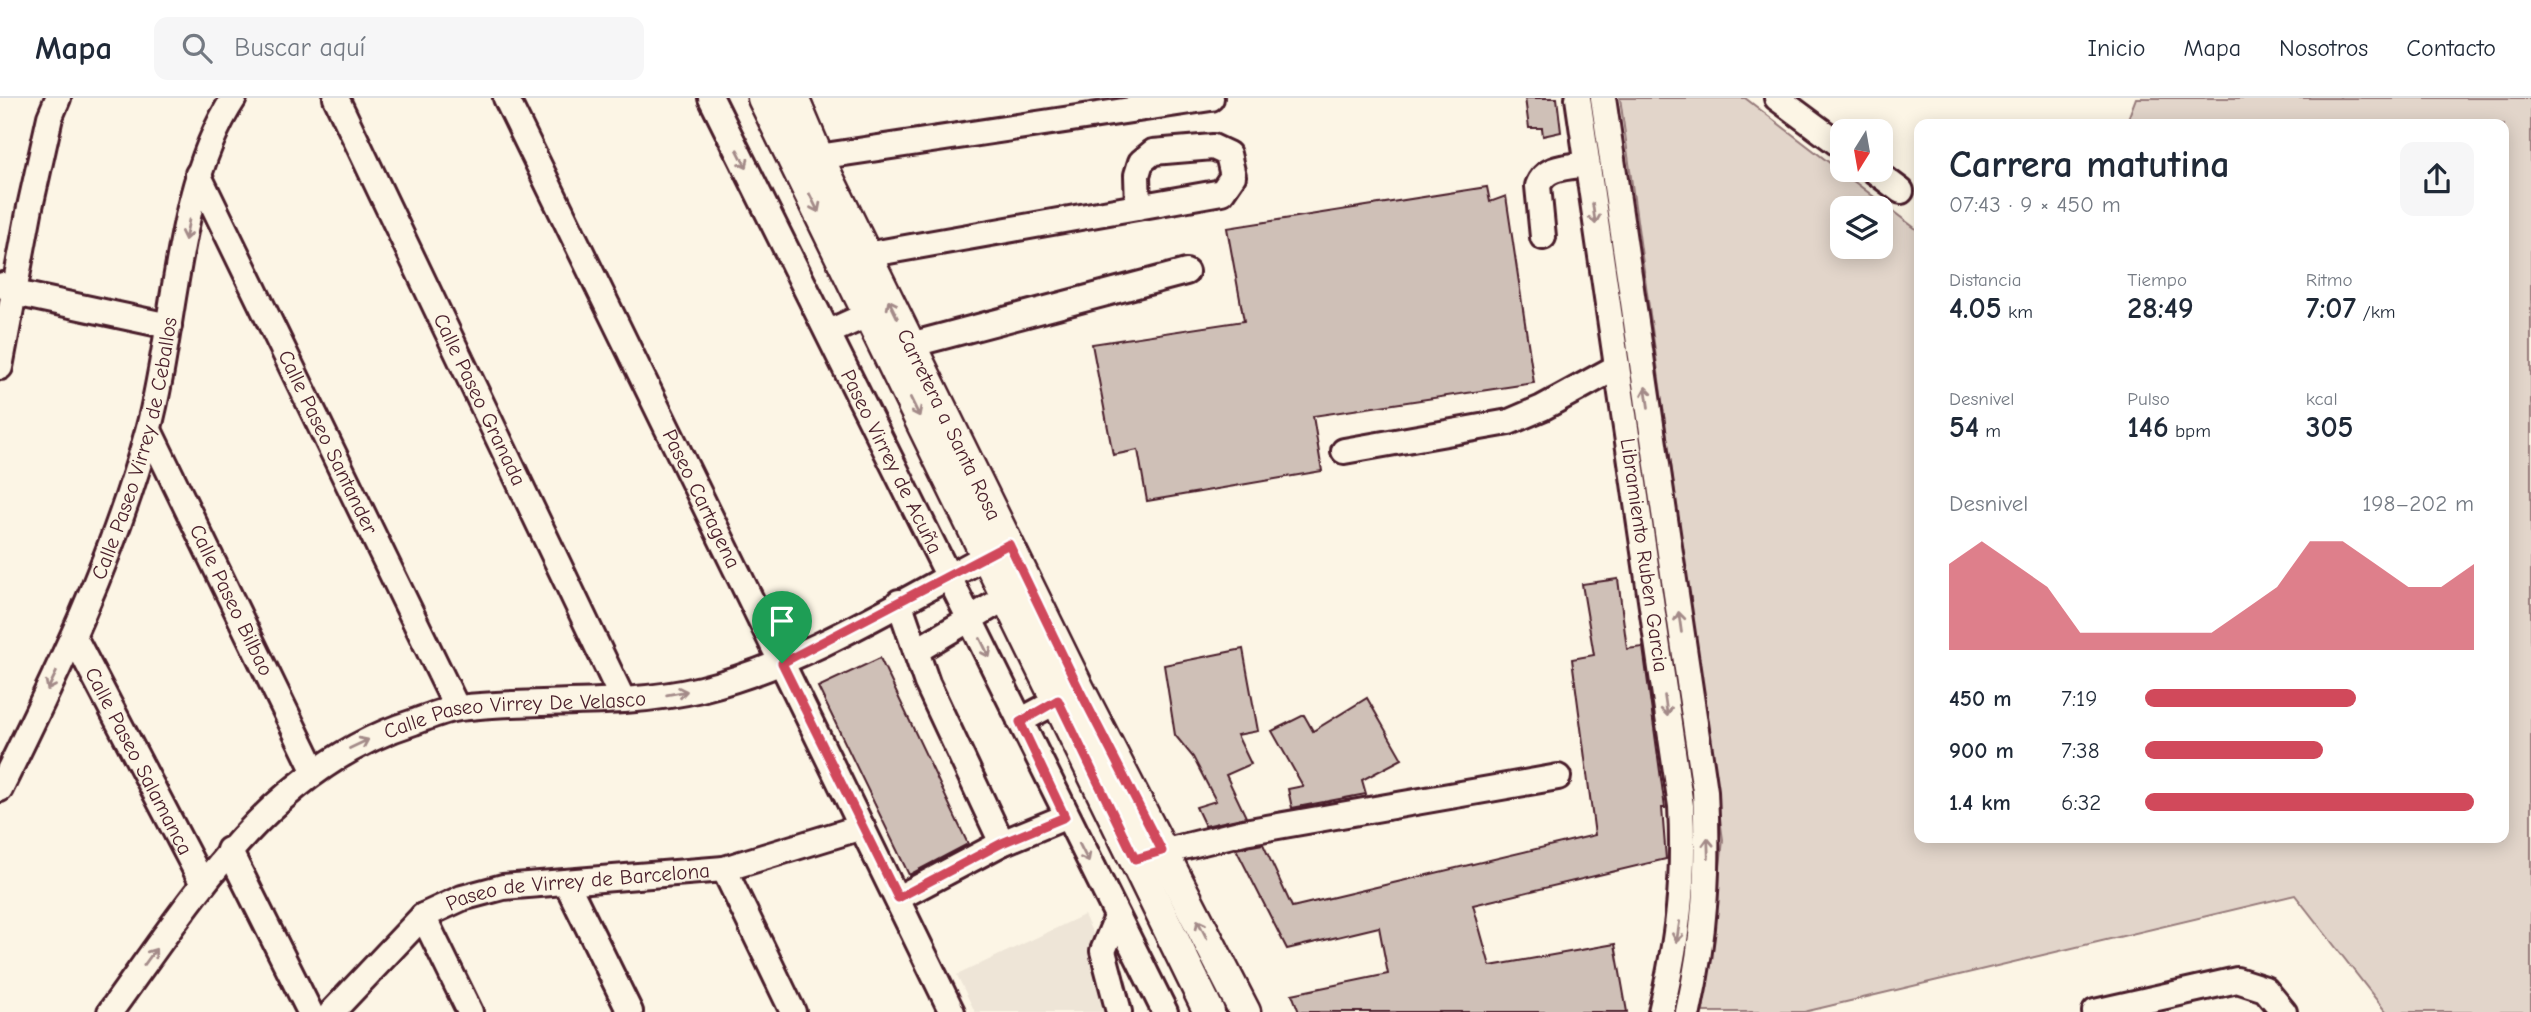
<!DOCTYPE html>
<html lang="es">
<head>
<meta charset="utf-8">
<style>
	body { margin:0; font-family:"Comic Neue",sans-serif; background:#f6f6f7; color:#1f2937; height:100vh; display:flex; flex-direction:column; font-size:26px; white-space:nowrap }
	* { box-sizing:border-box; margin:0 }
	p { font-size:23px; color:#747a83 }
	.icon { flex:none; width:38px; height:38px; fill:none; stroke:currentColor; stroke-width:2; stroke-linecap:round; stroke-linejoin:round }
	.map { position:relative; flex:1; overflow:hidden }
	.side { position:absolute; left:1914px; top:21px; width:595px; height:724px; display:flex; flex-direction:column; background:#fff; border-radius:14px; box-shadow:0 4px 18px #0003 }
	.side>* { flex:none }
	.needle { width:46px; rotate:191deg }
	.controls { position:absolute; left:1830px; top:21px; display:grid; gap:14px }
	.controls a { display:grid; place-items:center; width:63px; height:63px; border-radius:14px; background:#fff; box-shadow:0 4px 18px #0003; font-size:35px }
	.pin { position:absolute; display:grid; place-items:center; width:60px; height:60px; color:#fff; margin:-72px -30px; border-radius:50% 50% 50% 0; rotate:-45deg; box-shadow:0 0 7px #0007 }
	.pin .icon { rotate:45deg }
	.round { display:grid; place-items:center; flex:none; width:74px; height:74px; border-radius:14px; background:#f6f6f7 }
	.head { display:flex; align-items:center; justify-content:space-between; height:119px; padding:0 35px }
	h1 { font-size:38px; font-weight:700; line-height:52px }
	.stats { display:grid; grid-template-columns:repeat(3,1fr); gap:10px; height:119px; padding:7px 35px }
	.stats div { display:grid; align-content:center }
	.stats b { font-size:30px; font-weight:700 }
	.stats small { font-size:19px; font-weight:400 }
	.stats p { font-size:19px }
	.chart { height:196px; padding:14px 35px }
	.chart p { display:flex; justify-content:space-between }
	.chart svg { width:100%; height:126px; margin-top:7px; fill:#d1495b; opacity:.7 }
	ul { padding:0 35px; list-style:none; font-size:23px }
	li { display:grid; grid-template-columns:112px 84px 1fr; align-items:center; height:52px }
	li i { height:18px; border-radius:9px; background:#d1495b }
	header { display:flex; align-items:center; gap:42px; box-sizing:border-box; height:98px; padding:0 35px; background:#fff; border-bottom:2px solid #e0e1e3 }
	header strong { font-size:33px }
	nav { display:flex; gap:38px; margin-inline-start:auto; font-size:24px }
	.search { width:490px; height:63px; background:#f6f6f7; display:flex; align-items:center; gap:18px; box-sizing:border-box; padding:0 24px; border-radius:14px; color:#747a83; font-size:26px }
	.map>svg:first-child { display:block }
	.built { fill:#eee5d7 }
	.green { fill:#e2d5ca; stroke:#967a7a; stroke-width:2; fill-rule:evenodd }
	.building { fill:#cfc0b7; stroke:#4a1f2b; stroke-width:2 }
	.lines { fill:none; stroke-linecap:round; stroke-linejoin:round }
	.minor-casing { stroke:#4a1f2b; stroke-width:30 }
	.major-casing { stroke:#4a1f2b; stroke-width:35 }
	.minor { stroke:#fcf5e5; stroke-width:24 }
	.major { stroke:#fcf5e5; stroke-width:30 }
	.oneway { stroke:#a38a88 }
	.route-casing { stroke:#fff; stroke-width:14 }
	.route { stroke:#d1495b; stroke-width:9 }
	.labels { text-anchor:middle; stroke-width:7; stroke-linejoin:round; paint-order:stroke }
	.street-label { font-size:21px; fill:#4a1f2b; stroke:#fcf5e5 }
</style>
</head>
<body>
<header>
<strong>Mapa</strong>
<div class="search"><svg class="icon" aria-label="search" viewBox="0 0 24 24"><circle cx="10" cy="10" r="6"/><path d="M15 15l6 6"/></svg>Buscar aquí</div>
<nav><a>Inicio</a><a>Mapa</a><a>Nosotros</a><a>Contacto</a></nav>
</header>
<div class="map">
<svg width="2531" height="914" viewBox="0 0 2531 914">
	<rect width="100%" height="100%" fill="#fcf5e5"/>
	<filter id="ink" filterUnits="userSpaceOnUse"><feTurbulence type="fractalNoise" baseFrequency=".0143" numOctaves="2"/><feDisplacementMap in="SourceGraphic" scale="14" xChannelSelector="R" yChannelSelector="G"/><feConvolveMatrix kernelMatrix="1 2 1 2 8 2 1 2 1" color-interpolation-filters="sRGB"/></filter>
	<g filter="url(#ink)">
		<!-- built -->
		<path class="built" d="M1084 817 1131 914H975L957 877Z"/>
		<!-- green -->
		<path class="green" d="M1620 0H1745L1920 134V740H2504V26H2126L2136 0H2531V914H2386L2295 797 1804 914H1703L1723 742ZM1843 110H1881V149H1843Z"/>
		<!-- building -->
		<path class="building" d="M1525 0H1557L1561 34 1543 38 1542 30H1529Z
			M1487 89 1490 104 1506 98 1534 285 1313 318 1322 373 1147 403 1138 352 1113 357 1092 246 1244 223 1227 130Z
			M1618 481 1627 551 1643 549 1665 710H1662L1666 761 1473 807 1490 868 1615 846 1627 914H1299L1292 896 1388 876 1379 829 1287 851 1236 751 1263 746 1292 809 1595 737 1572 561 1594 557 1582 486Z
			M1243 551 1258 633 1237 637 1251 666 1226 677 1246 719 1205 728 1196 709 1216 703 1193 659 1175 637 1164 567Z
			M880 560 968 746 909 777 818 589Z
			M1367 600 1402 661 1362 682 1366 696 1292 710 1288 691 1303 688 1272 633 1304 617 1313 633Z"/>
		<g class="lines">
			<defs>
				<g id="minor">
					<path id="s1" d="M336 0 623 602"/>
					<path id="s2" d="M506 0 952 914"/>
					<path id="s3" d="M711 0 1165 914"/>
					<path id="s4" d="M1578 0 1681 708C1685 784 1678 840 1661 914"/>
					<path d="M1603 0 1705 693C1709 771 1705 837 1688 914"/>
					<path d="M1777 0 1843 49"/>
					<path d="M818 59 1211 0"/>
					<path d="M1873 72 1901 93"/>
					<path id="s5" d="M198 76 457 610"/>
					<path d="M1543 139 1538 88C1545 68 1569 69 1587 66"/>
					<path d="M866 157 1222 94 1233 78 1228 56 1213 49 1153 54 1141 64 1137 77 1138 109"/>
					<path d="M3 187 15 195 169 228"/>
					<path d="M829 234 869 216"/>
					<path d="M910 247 1186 174"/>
					<path d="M0 269 30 109 50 19 58 0"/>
					<path id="s6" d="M149 332 314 672"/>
					<path d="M1344 353 1509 324 1542 310 1617 269"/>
					<path d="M899 504 927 585 1002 745"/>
					<path id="s7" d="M74 539 203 786"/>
					<path d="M916 553 1020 491"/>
					<path d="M1020 623 1072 595"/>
					<path id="s8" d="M0 691C57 575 114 459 148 333 176 230 175 89 234 0"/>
					<path d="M229 752 310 914"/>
					<path d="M1146 758 1244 734 1558 679"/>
					<path d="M724 771 793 914"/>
					<path d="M566 784 630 914"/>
					<path d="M898 800 1002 745 1065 719"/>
					<path d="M423 818 470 914"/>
					<path d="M1117 819 1103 853 1119 914"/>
					<path id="s9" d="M110 914C193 800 271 669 414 624 428 619 444 612 459 610 539 600 622 610 701 591 805 566 908 499 1002 450"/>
					<path id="s10" d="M332 914 423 818 462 800 503 789 724 771 862 729"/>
					<path d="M2095 914 2237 882 2265 891 2284 914"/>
				</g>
				<g id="major">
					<path d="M763 0 1209 914"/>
					<path id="s11" d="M793 0 818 59 1079 591 1245 914"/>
				</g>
			</defs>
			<!-- minor casing -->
			<use href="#minor" class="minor-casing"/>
			<!-- major casing -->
			<use href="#major" class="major-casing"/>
			<!-- minor -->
			<use href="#minor" class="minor"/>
			<!-- major -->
			<use href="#major" class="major"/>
		</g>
		<!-- one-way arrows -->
		<defs><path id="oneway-shaft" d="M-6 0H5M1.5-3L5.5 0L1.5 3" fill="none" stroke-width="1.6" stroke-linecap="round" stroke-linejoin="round" transform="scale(1.75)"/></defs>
		<g class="oneway">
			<use href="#oneway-shaft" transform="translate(742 61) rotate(63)"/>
			<use href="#oneway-shaft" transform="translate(814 105) rotate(64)"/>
			<use href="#oneway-shaft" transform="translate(1594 116) rotate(82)"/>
			<use href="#oneway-shaft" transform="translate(187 132) rotate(101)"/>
			<use href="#oneway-shaft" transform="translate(893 211) rotate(-116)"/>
			<use href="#oneway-shaft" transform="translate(1647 299) rotate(-98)"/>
			<use href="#oneway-shaft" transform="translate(915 309) rotate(64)"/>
			<use href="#oneway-shaft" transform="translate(1680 524) rotate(-98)"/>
			<use href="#oneway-shaft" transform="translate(985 550) rotate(64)"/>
			<use href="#oneway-shaft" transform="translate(52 583) rotate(116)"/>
			<use href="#oneway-shaft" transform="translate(677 595) rotate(-10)"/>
			<use href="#oneway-shaft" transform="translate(1666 608) rotate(82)"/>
			<use href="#oneway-shaft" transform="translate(359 646) rotate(-25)"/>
			<use href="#oneway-shaft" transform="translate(1708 750) rotate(-92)"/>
			<use href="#oneway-shaft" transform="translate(1084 755) rotate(63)"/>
			<use href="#oneway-shaft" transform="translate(1202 831) rotate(-117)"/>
			<use href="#oneway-shaft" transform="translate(1678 834) rotate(99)"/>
			<use href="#oneway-shaft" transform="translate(150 859) rotate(-54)"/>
		</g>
	</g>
	<g class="lines" filter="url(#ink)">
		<defs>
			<path id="route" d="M1009 446 1079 591 1162 753 1135 761 1058 602 1020 624 1065 719 1002 745 898 800 782 565Z"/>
		</defs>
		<!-- route casing -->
		<use href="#route" class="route-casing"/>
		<!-- route -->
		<use href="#route" class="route"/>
	</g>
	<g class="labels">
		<!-- street labels -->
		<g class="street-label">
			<text dy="7" stroke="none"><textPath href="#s1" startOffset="334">Calle Paseo Granada</textPath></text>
			<text dy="7" stroke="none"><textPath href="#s11" startOffset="362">Carretera a Santa Rosa</textPath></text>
			<text dy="7" stroke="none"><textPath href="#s5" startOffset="298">Calle Paseo Santander</textPath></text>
			<text dy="7" stroke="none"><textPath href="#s8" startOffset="368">Calle Paseo Virrey de Ceballos</textPath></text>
			<text dy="7" stroke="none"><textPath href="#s3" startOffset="406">Paseo Virrey de Acuña</textPath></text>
			<text dy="7" stroke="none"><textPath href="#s2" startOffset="446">Paseo Cartagena</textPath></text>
			<text dy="7" stroke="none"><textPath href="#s4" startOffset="462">Libramiento Ruben Garcia</textPath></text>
			<text dy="7" stroke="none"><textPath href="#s6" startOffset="189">Calle Paseo Bilbao</textPath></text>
			<text dy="7" stroke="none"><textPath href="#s9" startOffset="530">Calle Paseo Virrey De Velasco</textPath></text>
			<text dy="7" stroke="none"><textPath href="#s7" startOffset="140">Calle Paseo Salamanca</textPath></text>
			<text dy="7" stroke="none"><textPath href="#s10" startOffset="292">Paseo de Virrey de Barcelona</textPath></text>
		</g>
	</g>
</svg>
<div class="controls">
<a><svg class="needle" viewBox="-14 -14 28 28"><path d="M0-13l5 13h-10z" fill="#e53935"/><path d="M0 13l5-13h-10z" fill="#747a83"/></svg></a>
<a><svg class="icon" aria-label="layers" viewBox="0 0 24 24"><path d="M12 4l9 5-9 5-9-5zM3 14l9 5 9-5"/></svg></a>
</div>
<div class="pin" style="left:782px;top:565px;background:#1e9e55"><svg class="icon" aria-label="arrive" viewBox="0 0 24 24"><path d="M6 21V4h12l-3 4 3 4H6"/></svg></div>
<section class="side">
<div class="head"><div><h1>Carrera matutina</h1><p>07:43 · 9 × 450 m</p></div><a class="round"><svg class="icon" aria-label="share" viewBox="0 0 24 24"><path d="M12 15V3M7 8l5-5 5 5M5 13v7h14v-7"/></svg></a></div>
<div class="stats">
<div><p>Distancia</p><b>4.05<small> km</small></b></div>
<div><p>Tiempo</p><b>28:49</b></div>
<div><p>Ritmo</p><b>7:07<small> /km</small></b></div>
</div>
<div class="stats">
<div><p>Desnivel</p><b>54<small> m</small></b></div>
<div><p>Pulso</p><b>146<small> bpm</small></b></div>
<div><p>kcal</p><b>305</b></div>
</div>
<div class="chart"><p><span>Desnivel</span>198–202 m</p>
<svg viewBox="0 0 160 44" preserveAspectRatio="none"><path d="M0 44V14L10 6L20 14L30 22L40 38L50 38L60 38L70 38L80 38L90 30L100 22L110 6L120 6L130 14L140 22L150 22L160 14V44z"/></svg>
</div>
<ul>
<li><b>450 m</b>7:19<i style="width:64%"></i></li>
<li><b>900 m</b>7:38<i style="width:54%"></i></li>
<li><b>1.4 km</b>6:32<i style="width:100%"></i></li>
</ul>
</section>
</div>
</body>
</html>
